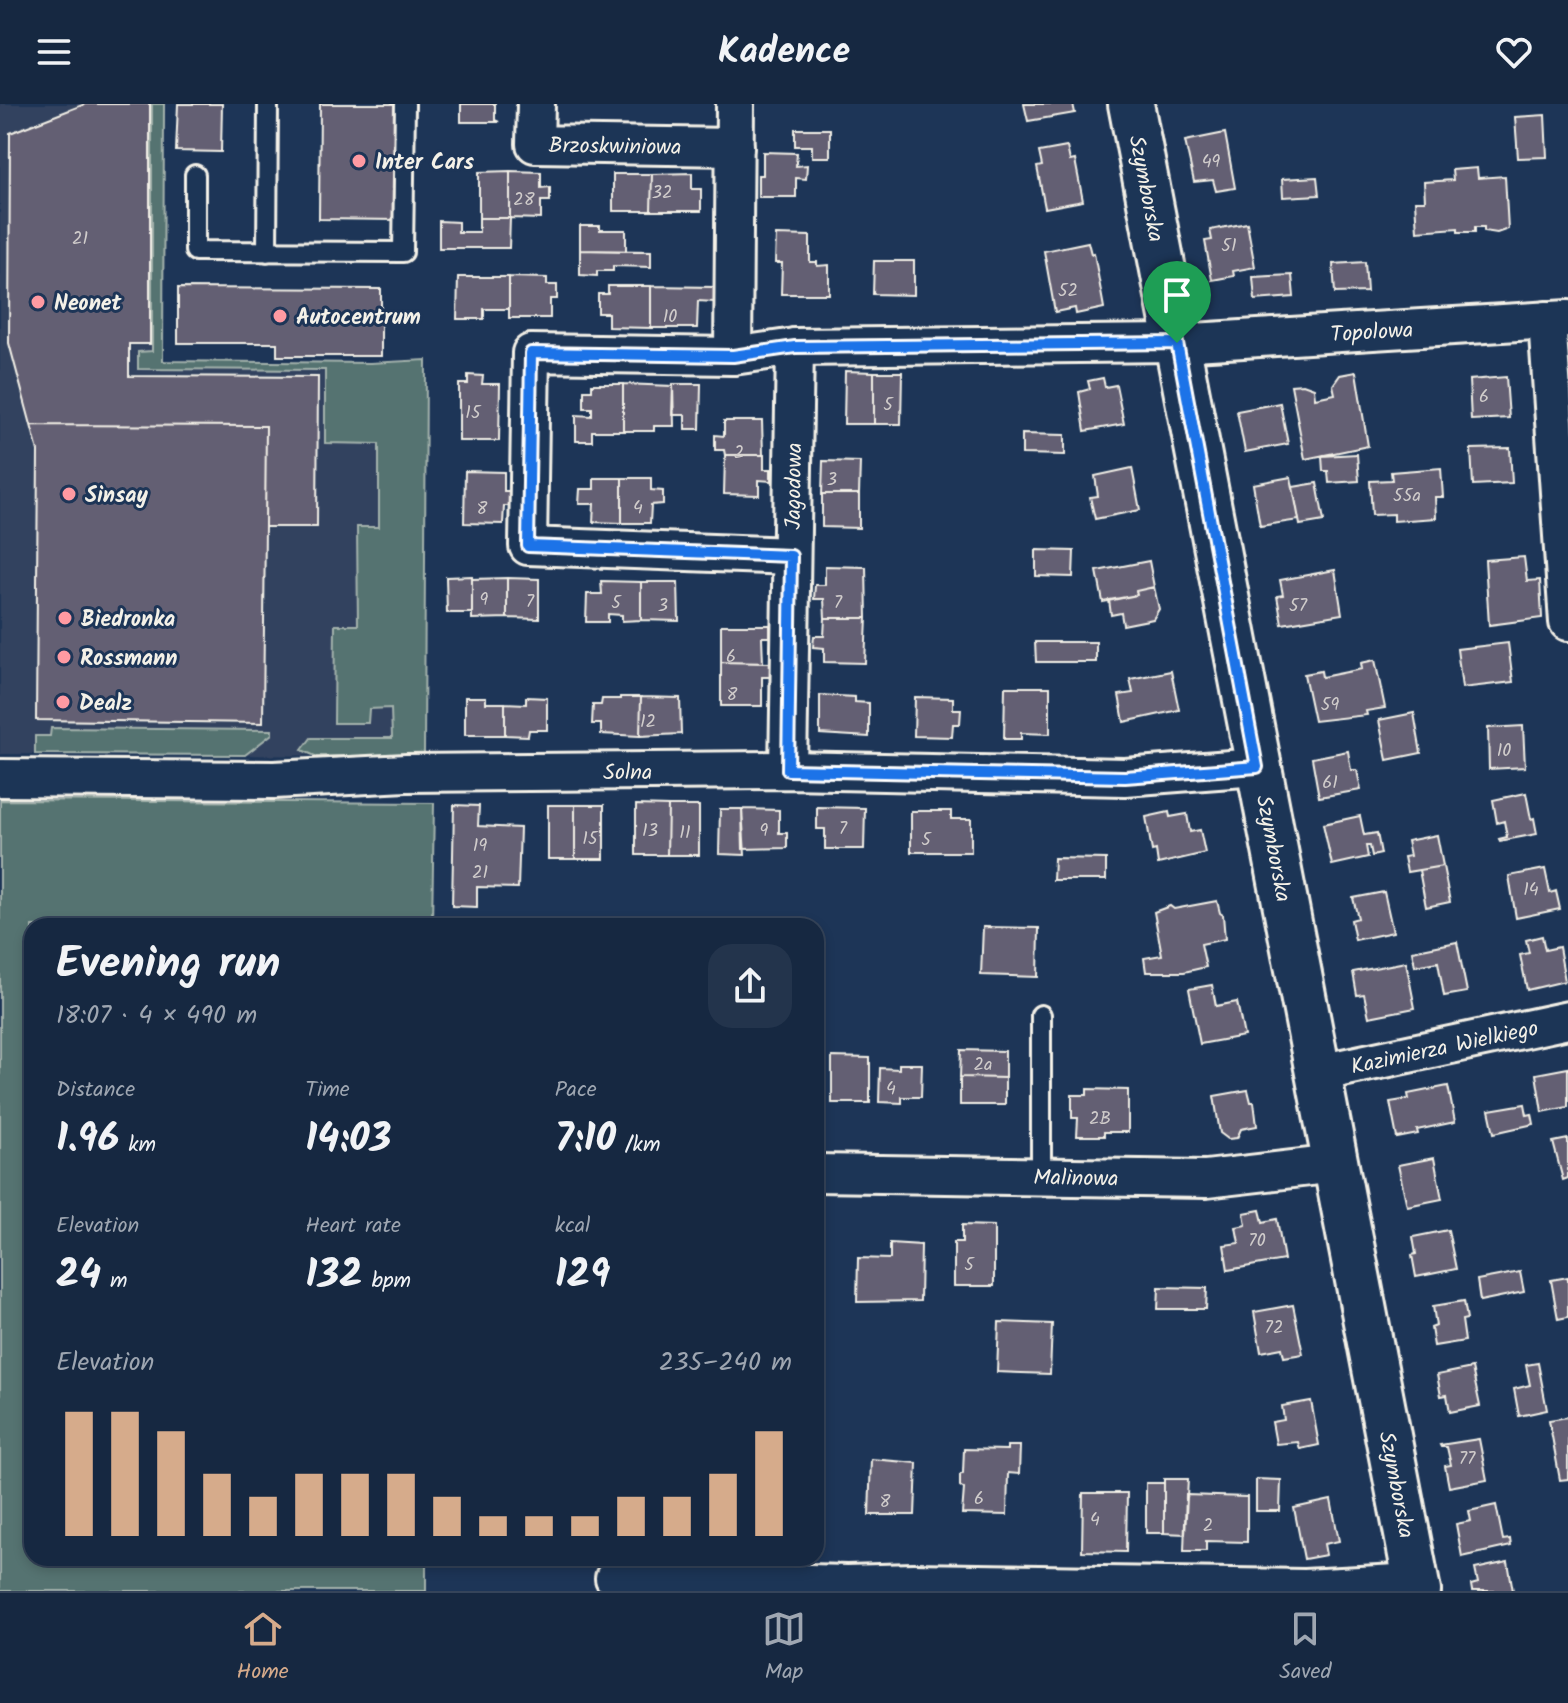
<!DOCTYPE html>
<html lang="en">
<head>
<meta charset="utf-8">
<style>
	body { margin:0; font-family:Kalam,sans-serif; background:#23344c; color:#f1f3f6; height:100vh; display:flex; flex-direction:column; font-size:30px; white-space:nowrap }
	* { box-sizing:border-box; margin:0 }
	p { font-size:26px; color:#9ea6b1 }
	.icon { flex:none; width:44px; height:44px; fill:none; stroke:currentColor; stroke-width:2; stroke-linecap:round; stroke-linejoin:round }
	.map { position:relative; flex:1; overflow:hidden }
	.drawer { position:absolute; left:24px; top:814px; width:800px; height:648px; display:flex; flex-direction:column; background:#162841; border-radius:24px; box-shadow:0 4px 12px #0003,0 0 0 2px #35445a }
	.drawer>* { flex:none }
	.pin { position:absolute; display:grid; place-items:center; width:68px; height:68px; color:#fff; margin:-82px -34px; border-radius:50% 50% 50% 0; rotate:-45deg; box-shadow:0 0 8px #0007 }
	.pin .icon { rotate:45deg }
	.round { display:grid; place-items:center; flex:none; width:84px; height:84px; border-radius:24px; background:#23344c }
	.headline { display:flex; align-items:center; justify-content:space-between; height:136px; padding:0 32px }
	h1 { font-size:44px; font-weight:700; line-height:60px }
	.metrics { display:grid; grid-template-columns:repeat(3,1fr); gap:12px; height:136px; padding:8px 32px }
	.metrics div { display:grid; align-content:center }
	.metrics b { font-size:40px; font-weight:700 }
	.metrics small { font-size:22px; font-weight:400 }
	.metrics p { font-size:22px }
	.chart { height:224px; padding:16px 32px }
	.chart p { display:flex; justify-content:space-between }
	.chart svg { width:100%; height:144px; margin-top:8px; stroke:#d6ab8b; stroke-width:6 }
	header { display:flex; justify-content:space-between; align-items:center; height:104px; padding:0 32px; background:#162841; font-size:36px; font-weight:700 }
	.tab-bar { display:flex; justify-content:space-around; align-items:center; height:112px; border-top:2px solid #35445a; background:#162841; font-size:22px; color:#9ea6b1 }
	.tab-bar a { display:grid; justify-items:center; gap:4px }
	.tab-bar .on { color:#d6ab8b }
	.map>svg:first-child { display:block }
	.built { fill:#32425f }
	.green { fill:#547371; stroke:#a4b2ac; stroke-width:2 }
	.building { fill:#645f73; stroke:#f4f1e8; stroke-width:2 }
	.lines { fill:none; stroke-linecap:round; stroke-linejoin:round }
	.lane-casing { stroke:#f4f1e8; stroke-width:24 }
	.street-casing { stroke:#f4f1e8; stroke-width:42 }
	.secondary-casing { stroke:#f4f1e8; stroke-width:50 }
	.lane { stroke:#1d3557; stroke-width:18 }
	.street { stroke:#1d3557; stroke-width:36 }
	.secondary { stroke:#1d3557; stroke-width:44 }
	.route-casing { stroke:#fff; stroke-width:16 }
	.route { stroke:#1a73e8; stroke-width:10 }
	.poi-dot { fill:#ff9aa2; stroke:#1d3557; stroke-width:3 }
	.labels { text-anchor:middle; stroke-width:6; stroke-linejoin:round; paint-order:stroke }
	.number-label { font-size:18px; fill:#d0cccb }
	.street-label { font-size:22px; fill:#f4f1e8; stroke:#1d3557 }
	.poi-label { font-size:22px; font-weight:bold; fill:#f4f1e8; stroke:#1d3557; text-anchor:start }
</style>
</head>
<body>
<header><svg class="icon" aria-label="menu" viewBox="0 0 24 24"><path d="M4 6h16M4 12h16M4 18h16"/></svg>Kadence<svg class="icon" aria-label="heart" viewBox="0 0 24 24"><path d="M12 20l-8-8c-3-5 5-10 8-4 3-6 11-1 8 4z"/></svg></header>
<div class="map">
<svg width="1568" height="1487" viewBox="0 0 1568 1487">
	<rect width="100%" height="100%" fill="#1d3557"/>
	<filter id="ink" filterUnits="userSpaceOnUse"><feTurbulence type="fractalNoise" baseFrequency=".0125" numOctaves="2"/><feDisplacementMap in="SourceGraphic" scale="16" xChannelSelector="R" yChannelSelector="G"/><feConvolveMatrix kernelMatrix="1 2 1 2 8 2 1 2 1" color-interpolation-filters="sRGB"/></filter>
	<g filter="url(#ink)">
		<!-- built -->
		<path class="built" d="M0 0H164L163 257 370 259 426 256 424 652 0 650Z"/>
		<!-- green -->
		<path class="green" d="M152 0H164L163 257 370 259 426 256 424 652H315L302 646 311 634H392L391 604 369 605 368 619H334L335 521H358L357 423H379V340L325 339V266L138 265V248L152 247Z
			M51 624 272 626V630L245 651 35 650V632H50Z
			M0 696 434 699 432 822H32V1454H426V1487H0Z"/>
		<!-- building -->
		<path class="building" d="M85 0H150V240H129V272L318 273 317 423H265L266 322 31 321 9 239 10 29Z
			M178 0H222L221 48 176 47Z
			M320 0H400L398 116 319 115Z
			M461 0H495V16L499 18H461Z
			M1024 0H1073L1075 9 1028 17Z
			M1545 11 1547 53 1518 54 1515 13Z
			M795 25H830V53H812V42H795Z
			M1225 29 1235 84 1216 87 1213 76 1194 78 1185 37Z
			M1067 43 1070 57 1075 56 1083 97 1045 104 1037 63 1042 62 1039 48Z
			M763 48 797 49 796 62 807 61 806 75 796 74V93H758V71H763Z
			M1477 64 1478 74 1505 72 1508 125 1497 129 1484 127V123H1475V128H1458V124L1417 127 1415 97H1425L1424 78 1453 76 1452 66Z
			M510 67 541 68V84L550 83V97H541V115L510 114Z
			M510 67V114H479V68Z
			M692 69V85H701V107H651L652 70Z
			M613 70H652L651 107H613Z
			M1317 73 1319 91 1283 93 1282 75Z
			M479 114H510L509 144H439V117L458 118V128H479Z
			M1247 119 1255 163 1233 167 1234 172 1212 176 1205 137 1212 136 1210 126Z
			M580 122H600V126H626V147L580 146Z
			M776 131 810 132V158H817V162L829 161V190H781L782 159H775Z
			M1088 138 1091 150 1094 149 1104 204 1076 210 1075 204 1055 208 1044 147Z
			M580 146 651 147V163L613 162V167H597V172L580 171Z
			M874 157H914V191L873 190Z
			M1365 158 1367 188 1335 189 1333 160Z
			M1292 171 1294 193 1255 196 1253 173Z
			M458 173H509V205H484V215H457Z
			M509 173 547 174V181H557V195H550V214H509Z
			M608 182H651V224L608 223V209H598V190H608Z
			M651 182 714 183V198L698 197 697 224H651Z
			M178 184 381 185V252H277V239H178Z
			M845 267 874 268V320H844Z
			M874 268H902L901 320H874Z
			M1356 268 1368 342 1305 355 1291 281 1303 280 1314 284 1315 294 1335 290 1333 281 1340 271Z
			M468 271 483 272 482 280H500L499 337H459V280H468Z
			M1506 273 1509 314 1471 316 1469 276Z
			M1103 274 1105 283 1116 281 1124 320 1085 327 1079 288 1090 285 1088 277Z
			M592 280H623V327H592V337H576V311L592 312V304H584V286H592Z
			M623 280 673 282 674 322H654V327H623Z
			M673 280H701L700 325H685V311H672Z
			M1280 299 1288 340 1245 348 1237 307Z
			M724 317H762L763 351H725L724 346H715V331L724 332Z
			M31 321 266 322 263 619 36 616 38 347Z
			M1022 330 1065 331V351L1022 350Z
			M1510 344 1512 379 1473 381 1471 345Z
			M1357 350 1359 377 1329 379 1328 367H1323L1322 352Z
			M725 351H764V365H771V377L759 376V391L724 390Z
			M823 357 860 358 859 390H822Z
			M1132 364 1140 406 1095 415 1090 393 1098 392 1095 372Z
			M1441 364 1443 393H1435L1436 414 1394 417V410L1372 411 1370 377 1392 376 1391 368Z
			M465 367 504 368V387H511V402H504L503 420 464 419Z
			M1291 373 1299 416 1260 422 1253 380Z
			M594 374H622V419L593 418 594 400H579L580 385H594Z
			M622 374H651V386L663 387V400L651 401 650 419H622Z
			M1317 379 1324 417 1300 421 1293 383Z
			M822 390H859V424L822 423Z
			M1036 446 1074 447 1073 473 1036 472Z
			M1524 453 1527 477 1540 476 1542 514 1489 521 1485 456Z
			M1149 457 1154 483 1136 487 1137 491 1103 498 1097 467Z
			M825 462 866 463 867 514H825L824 495H814L815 481H825Z
			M1335 466 1342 510 1282 520 1277 492 1283 491 1280 476Z
			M472 472V509H447L446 473Z
			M507 474V514L472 515V475Z
			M507 474 539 475V515L507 514Z
			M601 477 641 478V516L622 517V511L608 510V518H586L587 490H602Z
			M641 478H678L679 517 641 516Z
			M1154 483 1159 505 1153 515 1123 521 1121 509 1111 511 1109 496 1137 491 1136 487Z
			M825 514H867L865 559 824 558V544L813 543 814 532H824Z
			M721 521H770V533H762L763 559 721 558Z
			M1035 538H1096V558H1036Z
			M1508 539 1513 578 1462 584 1457 545Z
			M1375 556 1385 604 1366 607 1367 611 1314 617 1304 570 1321 567 1322 573 1362 565 1361 559Z
			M721 558 771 559 770 573H762V602H721Z
			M1171 567 1179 606 1124 618 1119 591 1133 589 1130 575Z
			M1005 583H1050V630L1021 629V635H1004Z
			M820 591 855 593V598L869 599V633L820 630Z
			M465 593H486V599H505V631H465Z
			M526 593 547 594V626H529L528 632 505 631V599L526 600Z
			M620 593H641L640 632 601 630V620H592L593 601H601L602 595H620Z
			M641 593 680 594 681 630 640 632Z
			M915 593 953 594V605H961L960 620H953L952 633 914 632Z
			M1414 609 1421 649 1387 656 1379 616Z
			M1523 622 1525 663 1489 665 1488 624Z
			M1348 647 1351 666H1357L1361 686 1319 693 1312 654Z
			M1526 689 1531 715 1534 714 1537 730 1500 737 1499 735 1507 733 1504 717 1497 719 1493 696Z
			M454 701 479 702 478 722 520 724 518 784 477 783V803L452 802Z
			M548 701H575V755H548Z
			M575 701H604V755H575Z
			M636 701 668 702 667 751H636Z
			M668 702H699V751H667Z
			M817 703 865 704 864 745H825V725H817Z
			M720 705H742L745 751 719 750Z
			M742 705 779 706V729H787V744L743 745Z
			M911 707H951V715H971V748H911Z
			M1169 708 1170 713 1187 710 1190 728 1200 726 1205 749 1158 760 1156 746 1152 747 1146 713Z
			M1360 712 1364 731 1377 729 1381 750 1372 752 1370 742H1366L1368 753 1332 761 1323 720Z
			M1437 731 1443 762 1407 768 1404 753 1410 752 1407 737Z
			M1054 754 1106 755V776H1053Z
			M1443 762 1450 798 1426 803 1419 766Z
			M1545 765 1550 789 1556 787 1560 805 1516 814 1509 772Z
			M1384 788 1393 828 1355 836 1351 816 1358 814 1353 794Z
			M1217 797 1220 809 1223 811 1225 835 1201 840 1206 863 1184 868H1146L1144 854 1162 851 1154 808 1170 802 1174 805Z
			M983 823 1039 824 1038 873 981 871Z
			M1542 832 1545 846 1559 843 1565 877 1527 886 1520 851 1529 849 1526 836Z
			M1457 838 1467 888 1444 892 1438 858 1415 862 1412 847Z
			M1406 858 1415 904 1369 913 1364 890 1357 891 1353 868Z
			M1212 881 1216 902 1237 898 1244 932 1200 940 1189 885Z
			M961 946 1005 947V974L960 973Z
			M832 953 870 954V999H832Z
			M899 960H922L921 993H902V999L879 998 880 964 899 965Z
			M1568 964V1003L1542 1008 1536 970Z
			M960 973 1005 974V1001H960Z
			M1448 982 1455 1018 1417 1026 1418 1030 1397 1034 1390 998 1409 995 1408 990Z
			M1087 985 1128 986V1028H1104V1032H1077L1078 1014H1072V991H1087Z
			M1248 986 1251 998H1254L1257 1022 1241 1025 1237 1034 1228 1035 1220 1029 1214 992Z
			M1525 1000 1527 1011 1532 1010 1534 1020 1494 1029 1489 1006Z
			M1568 1035V1074L1563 1076 1553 1038Z
			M1434 1054 1442 1095 1407 1102 1398 1061Z
			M1260 1106 1263 1118 1277 1115 1284 1156 1228 1166 1224 1141 1239 1139 1236 1123 1246 1121 1244 1109Z
			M962 1121 994 1122V1182H954V1138H962Z
			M1448 1126 1456 1165 1416 1173 1412 1151 1416 1150 1413 1133Z
			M890 1139 921 1141 920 1197 857 1198 858 1154 890 1155Z
			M1520 1168 1524 1188 1480 1197 1477 1176Z
			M1568 1173V1213L1558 1215 1551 1176Z
			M1159 1183 1207 1184 1206 1205H1158Z
			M1464 1197 1467 1215 1462 1216 1465 1237 1434 1242 1431 1224 1436 1222 1433 1202Z
			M1293 1201 1303 1250 1284 1253 1282 1244 1261 1248 1254 1208Z
			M999 1218 1052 1220 1050 1270 997 1268Z
			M1538 1259 1547 1306 1519 1312 1514 1285 1530 1281 1526 1261Z
			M1472 1264 1480 1302 1450 1308 1447 1291 1441 1292 1437 1271Z
			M1311 1297 1319 1341 1300 1345 1298 1338 1276 1340 1272 1318 1284 1316 1282 1302Z
			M1568 1313V1375L1560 1376 1549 1316Z
			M1479 1335 1487 1376 1449 1383 1445 1362 1451 1361 1447 1343H1441L1440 1341Z
			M1007 1342H1020L1019 1370 1008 1369 1007 1411 962 1410 964 1385 960 1382V1371L963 1369 964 1345 1007 1346Z
			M871 1355 917 1359 915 1411H869Z
			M1164 1375H1188L1185 1430 1164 1429Z
			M1256 1375 1281 1376 1280 1407H1256Z
			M1146 1379H1164V1429H1146Z
			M1083 1389H1127L1126 1448 1082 1447Z
			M1186 1391 1247 1393V1438L1206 1437V1447H1184Z
			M1331 1396 1339 1437 1324 1440 1326 1451 1304 1455 1294 1404Z
			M1496 1401 1503 1436 1510 1435 1511 1442 1462 1453 1456 1420 1471 1417 1469 1407Z
			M1508 1458 1513 1487H1472L1471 1481 1478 1479 1475 1465Z"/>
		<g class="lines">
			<defs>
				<path id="lane" d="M195 71V147L403 148 405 0
					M267 148 268 0
					M1041 1071V911"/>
				<g id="street">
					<path id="s1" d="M536 0 535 40 735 43"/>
					<path d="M1547 216 1568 518"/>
					<path d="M733 252 735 0"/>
					<path id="s2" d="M791 452 528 442 531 249 733 252 795 243 1177 239 1568 215"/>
					<path id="s3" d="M788 666 795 243"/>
					<path id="s4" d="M0 674 274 676 406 669 788 666 1125 673 1257 663"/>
					<path id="s5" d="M1319 969 1568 916"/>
					<path id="s6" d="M816 1069 1206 1075 1336 1060"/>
					<path d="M614 1474 847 1480 913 1478 1304 1484 1416 1478"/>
				</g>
				<g id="secondary">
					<path id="s7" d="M1131 0 1418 1487"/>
				</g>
			</defs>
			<!-- lane casing -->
			<use href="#lane" class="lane-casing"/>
			<!-- street casing -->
			<use href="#street" class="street-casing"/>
			<!-- secondary casing -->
			<use href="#secondary" class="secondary-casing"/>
			<!-- lane -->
			<use href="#lane" class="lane"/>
			<!-- street -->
			<use href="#street" class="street"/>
			<!-- secondary -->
			<use href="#secondary" class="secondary"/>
		</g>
	</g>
	<g class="lines" filter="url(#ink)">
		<defs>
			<path id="route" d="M1177 239 1257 663 1125 673 788 666 791 452 528 442 531 249 733 252 795 243Z"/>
		</defs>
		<!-- route casing -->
		<use href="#route" class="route-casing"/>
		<!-- route -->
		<use href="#route" class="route"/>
	</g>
	<!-- markers -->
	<g class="poi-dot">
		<circle cx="359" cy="57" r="8"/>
		<circle cx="38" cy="198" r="8"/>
		<circle cx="280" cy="212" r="8"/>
		<circle cx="69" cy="390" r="8"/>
		<circle cx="65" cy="514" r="8"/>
		<circle cx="64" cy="553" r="8"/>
		<circle cx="63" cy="598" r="8"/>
	</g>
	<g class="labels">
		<!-- number labels -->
		<g class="number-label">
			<text x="1211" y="63">49</text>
			<text x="662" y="94">32</text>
			<text x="524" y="101">28</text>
			<text x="80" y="140">21</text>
			<text x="1229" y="147">51</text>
			<text x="1068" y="192">52</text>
			<text x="670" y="218">10</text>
			<text x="1484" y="298">6</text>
			<text x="888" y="306">5</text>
			<text x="473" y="314">15</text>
			<text x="739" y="354">2</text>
			<text x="832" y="381">3</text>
			<text x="1407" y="397">55a</text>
			<text x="638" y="409">4</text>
			<text x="482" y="410">8</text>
			<text x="484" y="501">9</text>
			<text x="530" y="503">7</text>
			<text x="616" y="504">5</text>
			<text x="838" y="504">7</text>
			<text x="663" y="507">3</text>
			<text x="1298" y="507">57</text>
			<text x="731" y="558">6</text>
			<text x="732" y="596">8</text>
			<text x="1330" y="606">59</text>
			<text x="648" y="623">12</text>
			<text x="1504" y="652">10</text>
			<text x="1330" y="684">61</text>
			<text x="843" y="730">7</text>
			<text x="650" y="732">13</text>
			<text x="764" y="732">9</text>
			<text x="685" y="734">11</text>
			<text x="590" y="740">15</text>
			<text x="926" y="741">5</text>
			<text x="480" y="747">19</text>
			<text x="480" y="774">21</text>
			<text x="1531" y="791">14</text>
			<text x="983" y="966">2a</text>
			<text x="891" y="990">4</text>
			<text x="1100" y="1020">2B</text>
			<text x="1257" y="1142">70</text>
			<text x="969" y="1166">5</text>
			<text x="1274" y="1229">72</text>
			<text x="1467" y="1360">77</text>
			<text x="979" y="1400">6</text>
			<text x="885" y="1403">8</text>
			<text x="1095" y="1421">4</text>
			<text x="1208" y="1427">2</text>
		</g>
		<!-- street labels -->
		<g class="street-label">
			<text dy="8" stroke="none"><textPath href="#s1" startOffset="120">Brzoskwiniowa</textPath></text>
			<text dy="8" stroke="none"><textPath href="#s7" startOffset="86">Szymborska</textPath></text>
			<text dy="8" stroke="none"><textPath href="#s2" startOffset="1298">Topolowa</textPath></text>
			<text dy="8" stroke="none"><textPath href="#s3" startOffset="284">Jagodowa</textPath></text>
			<text dy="8" stroke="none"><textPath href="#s4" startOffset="628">Solna</textPath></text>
			<text dy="8" stroke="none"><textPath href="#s7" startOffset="758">Szymborska</textPath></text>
			<text dy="8" stroke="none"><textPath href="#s5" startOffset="128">Kazimierza Wielkiego</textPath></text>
			<text dy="8" stroke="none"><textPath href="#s6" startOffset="260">Malinowa</textPath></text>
			<text dy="8" stroke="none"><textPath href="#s7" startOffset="1406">Szymborska</textPath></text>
		</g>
		<!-- poi labels -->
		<g class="poi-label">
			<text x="375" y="65">Inter Cars</text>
			<text x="54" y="206">Neonet</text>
			<text x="296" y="220">Autocentrum</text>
			<text x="85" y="398">Sinsay</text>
			<text x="81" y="522">Biedronka</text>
			<text x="80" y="561">Rossmann</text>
			<text x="79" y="606">Dealz</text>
		</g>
	</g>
</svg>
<div class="pin" style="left:1177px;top:239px;background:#1e9e55"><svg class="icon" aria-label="arrive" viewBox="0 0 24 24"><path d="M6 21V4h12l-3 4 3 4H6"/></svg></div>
<section class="drawer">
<div class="headline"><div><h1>Evening run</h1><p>18:07 · 4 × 490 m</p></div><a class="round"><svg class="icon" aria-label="share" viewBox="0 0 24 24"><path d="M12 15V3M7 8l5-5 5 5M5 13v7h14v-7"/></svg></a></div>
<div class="metrics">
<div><p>Distance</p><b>1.96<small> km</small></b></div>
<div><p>Time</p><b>14:03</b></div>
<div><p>Pace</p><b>7:10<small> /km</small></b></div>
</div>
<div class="metrics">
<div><p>Elevation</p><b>24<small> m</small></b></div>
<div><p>Heart rate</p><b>132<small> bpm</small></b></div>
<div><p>kcal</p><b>129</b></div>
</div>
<div class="chart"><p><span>Elevation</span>235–240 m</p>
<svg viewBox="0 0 160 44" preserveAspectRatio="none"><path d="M5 44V6M15 44V6M25 44V12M35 44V25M45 44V32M55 44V25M65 44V25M75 44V25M85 44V32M95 44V38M105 44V38M115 44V38M125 44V32M135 44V32M145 44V25M155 44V12"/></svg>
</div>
</section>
</div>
<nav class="tab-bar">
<a class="on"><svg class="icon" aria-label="home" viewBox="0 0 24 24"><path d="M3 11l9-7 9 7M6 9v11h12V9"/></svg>Home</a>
<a><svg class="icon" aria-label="map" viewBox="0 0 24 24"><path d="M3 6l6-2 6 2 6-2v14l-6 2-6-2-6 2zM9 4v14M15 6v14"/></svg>Map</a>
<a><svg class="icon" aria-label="saved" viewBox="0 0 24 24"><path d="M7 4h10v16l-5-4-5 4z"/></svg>Saved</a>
</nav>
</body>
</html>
